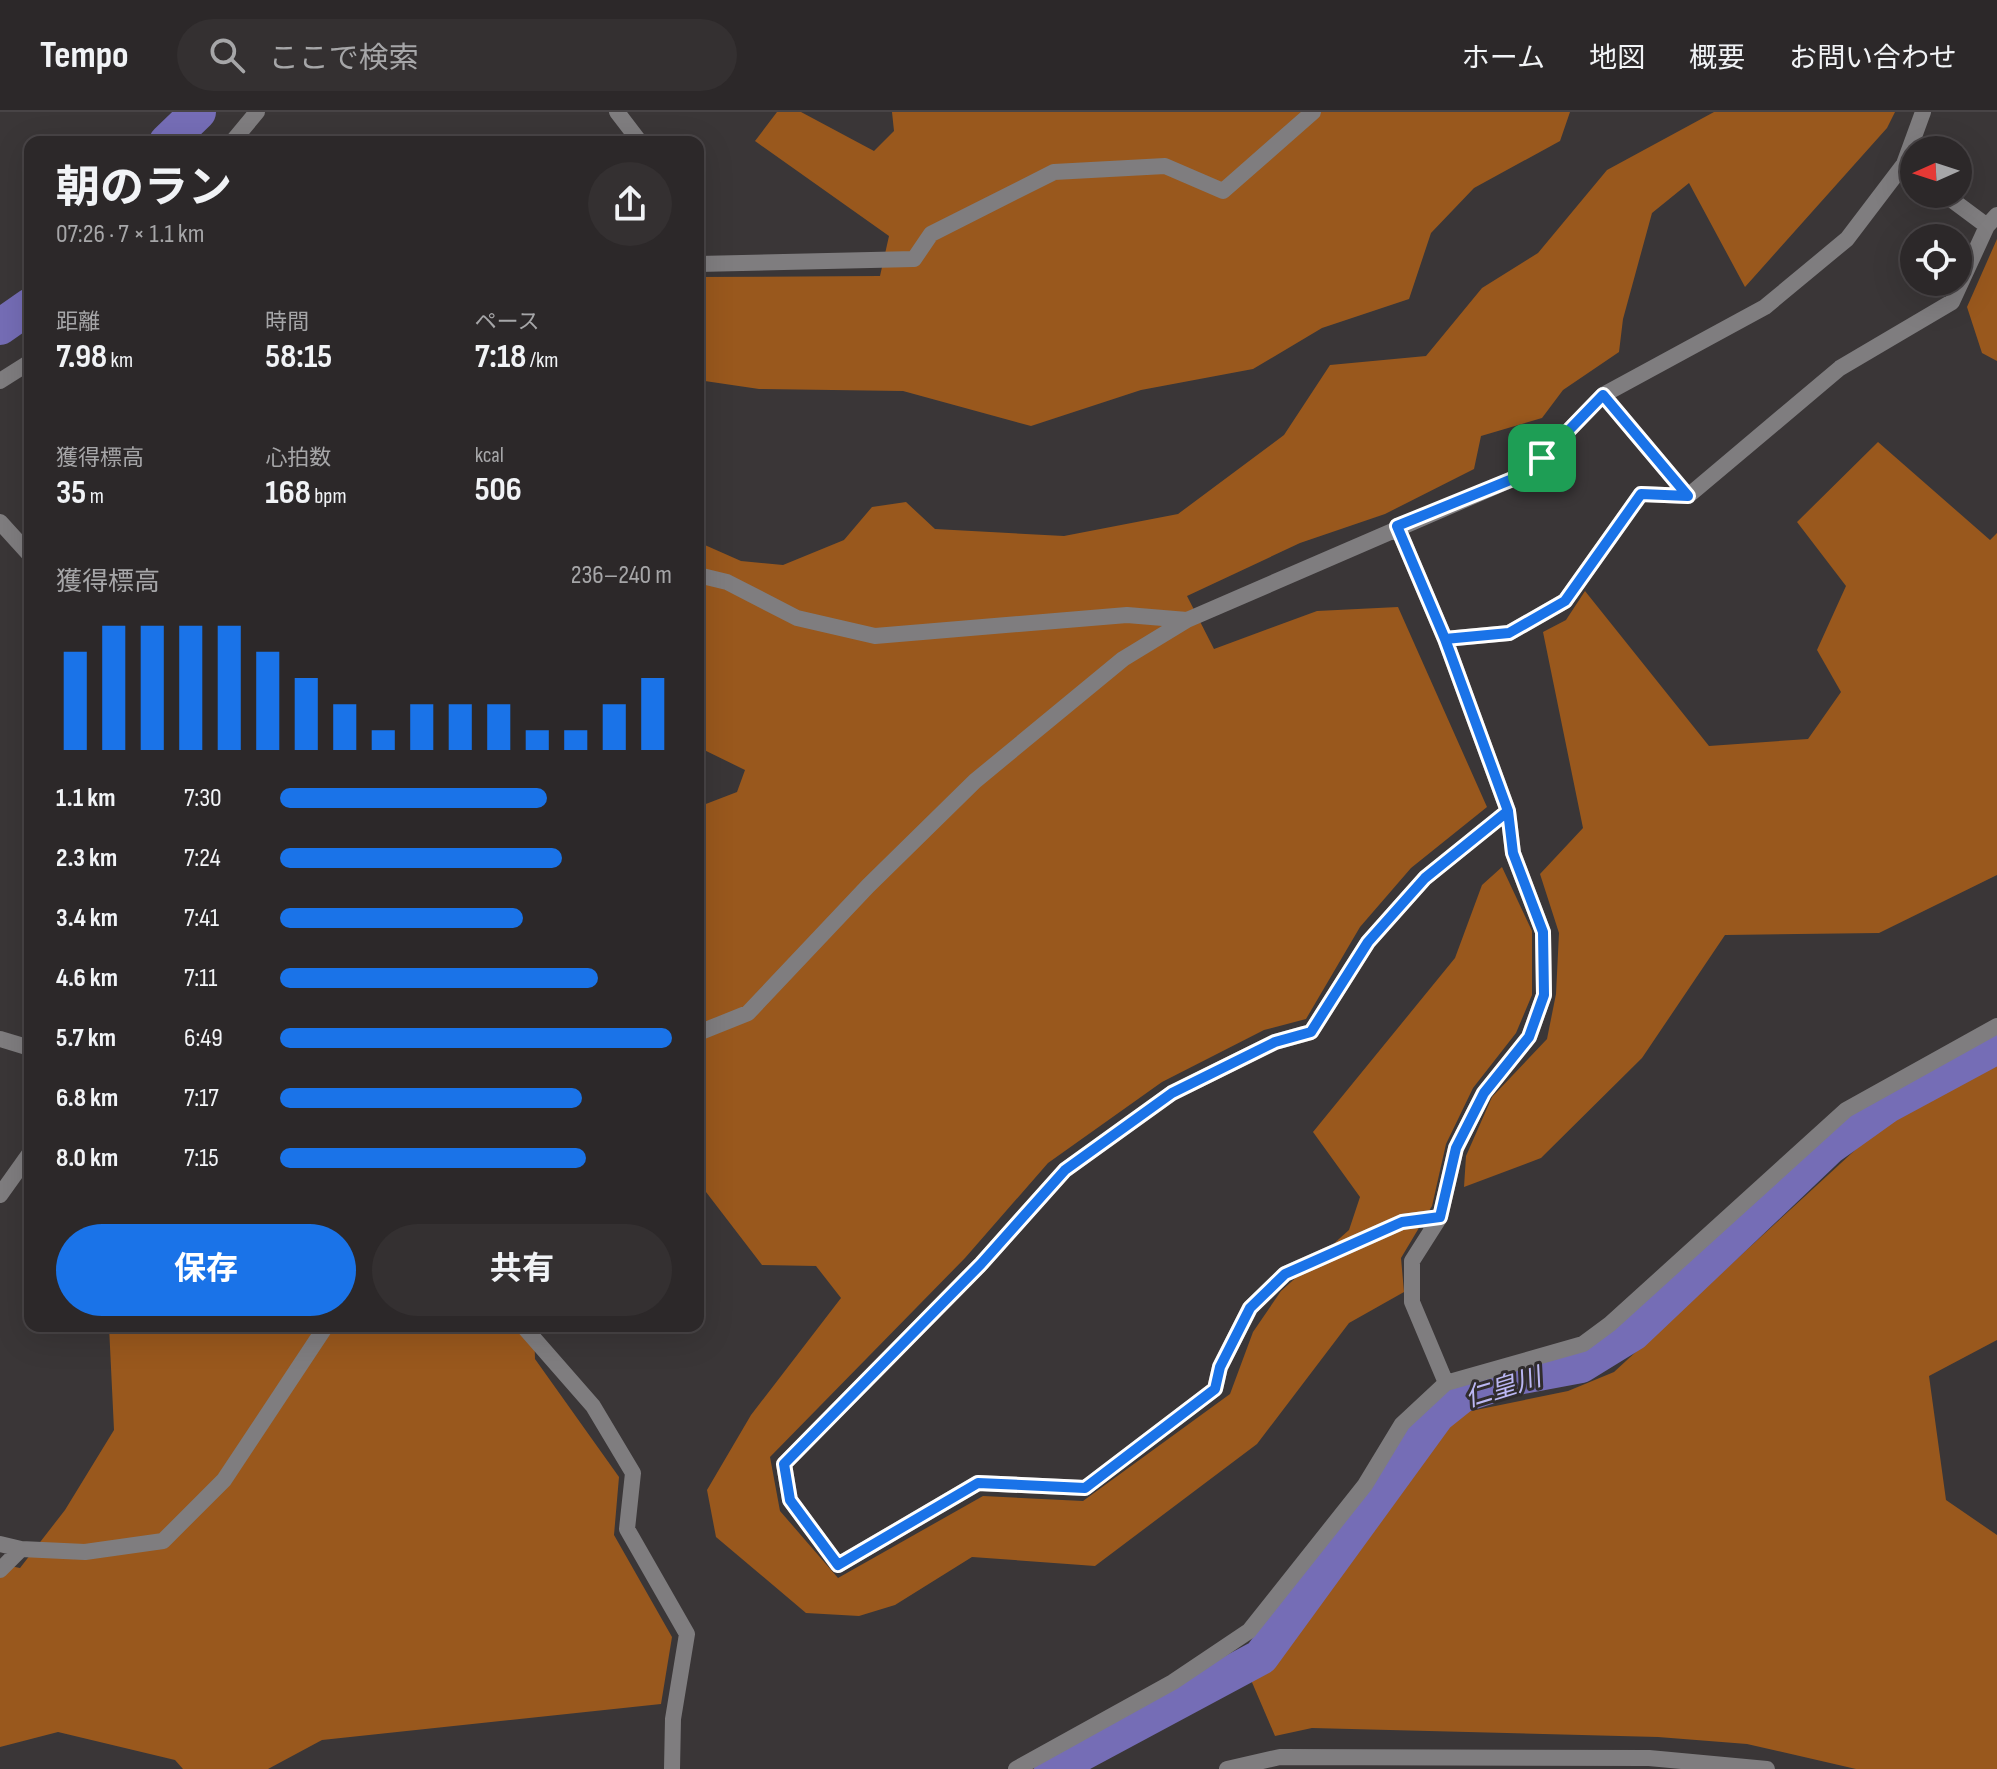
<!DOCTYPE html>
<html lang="ja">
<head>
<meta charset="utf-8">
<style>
	body { margin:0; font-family:"Sofia Sans Condensed","Noto Sans JP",sans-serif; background:#343031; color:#f1f3f6; height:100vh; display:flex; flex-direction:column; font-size:30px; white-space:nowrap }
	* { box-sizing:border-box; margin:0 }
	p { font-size:26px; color:#a6a6a8 }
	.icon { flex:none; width:44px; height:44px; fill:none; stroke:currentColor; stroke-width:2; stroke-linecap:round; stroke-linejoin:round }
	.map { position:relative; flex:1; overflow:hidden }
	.sheet { position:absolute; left:24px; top:24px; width:680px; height:1196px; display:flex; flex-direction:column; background:#2c2829; border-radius:16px; box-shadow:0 8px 32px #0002,0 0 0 2px #484446 }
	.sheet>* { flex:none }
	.needle { width:52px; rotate:267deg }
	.fabs { position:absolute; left:1900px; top:24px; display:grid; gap:16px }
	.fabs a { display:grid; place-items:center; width:72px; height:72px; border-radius:50%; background:#2c2829; box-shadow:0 8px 32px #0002,0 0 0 2px #484446; font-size:40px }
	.pin { position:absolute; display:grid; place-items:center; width:68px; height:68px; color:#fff; margin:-34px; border-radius:16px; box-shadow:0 4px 12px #0006 }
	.round { display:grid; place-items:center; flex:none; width:84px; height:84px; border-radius:42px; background:#343031 }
	.head { display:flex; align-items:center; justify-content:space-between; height:136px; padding:0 32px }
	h1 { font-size:44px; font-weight:700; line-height:60px }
	.metrics { display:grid; grid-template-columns:repeat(3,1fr); gap:12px; height:136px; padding:8px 32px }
	.metrics div { display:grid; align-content:center }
	.metrics b { font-size:34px; font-weight:700 }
	.metrics small { font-size:22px; font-weight:400 }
	.metrics p { font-size:22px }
	.chart { height:224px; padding:16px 32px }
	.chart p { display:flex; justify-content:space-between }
	.chart svg { width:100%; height:144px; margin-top:8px; stroke:#1a73e8; stroke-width:6 }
	.button { display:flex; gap:16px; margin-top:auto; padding:16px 32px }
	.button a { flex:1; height:92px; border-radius:48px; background:#1a73e8; color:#fff; font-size:32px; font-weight:700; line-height:92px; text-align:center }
	.button a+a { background:#343031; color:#f1f3f6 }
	ul { padding:0 32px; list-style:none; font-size:26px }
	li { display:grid; grid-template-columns:128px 96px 1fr; align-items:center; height:60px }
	li i { height:20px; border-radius:10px; background:#1a73e8 }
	header { display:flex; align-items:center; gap:48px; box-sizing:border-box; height:112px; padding:0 40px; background:#2c2829; border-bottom:2px solid #484446 }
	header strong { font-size:38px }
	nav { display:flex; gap:44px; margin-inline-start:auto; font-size:28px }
	.search { width:560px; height:72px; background:#343031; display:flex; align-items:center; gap:20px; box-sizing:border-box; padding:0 28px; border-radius:44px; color:#a6a6a8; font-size:30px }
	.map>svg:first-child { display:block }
	.forest { fill:#99581d }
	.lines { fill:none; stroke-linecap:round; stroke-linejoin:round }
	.river { stroke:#756db6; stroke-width:36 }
	.minor { stroke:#7f7d7f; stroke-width:16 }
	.tertiary { stroke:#7f7d7f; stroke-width:16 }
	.route-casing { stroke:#fff; stroke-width:16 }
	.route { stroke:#1a73e8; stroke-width:10 }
	.labels { text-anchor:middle; stroke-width:6; stroke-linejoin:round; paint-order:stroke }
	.water-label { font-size:26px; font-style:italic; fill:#bbb7f3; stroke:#302c2d }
</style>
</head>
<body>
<header>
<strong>Tempo</strong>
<div class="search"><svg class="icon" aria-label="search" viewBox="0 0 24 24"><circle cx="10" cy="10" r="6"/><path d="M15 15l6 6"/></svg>ここで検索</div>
<nav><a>ホーム</a><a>地図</a><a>概要</a><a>お問い合わせ</a></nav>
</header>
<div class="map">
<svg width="1997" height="1657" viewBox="0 0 1997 1657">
	<rect width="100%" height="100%" fill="#3a3637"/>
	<!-- forest -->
	<path class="forest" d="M777 0H801L874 39 894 19 892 0H1570L1560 29 1474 76 1431 121 1409 187 1322 216 1253 257 1141 278 1031 314 903 279 759 277 698 268V165L880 164 889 124 755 29Z
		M1714 0H1895L1887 16 1745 175 1689 71 1652 101 1623 207 1619 240 1563 278 1542 306 1481 324 1474 357 1385 402 1300 431 1187 484 1214 537 1317 499 1398 495 1487 695 1411 756 1360 815 1306 907 1264 918 1162 970 1048 1051 965 1146 770 1345 780 1399 838 1466 983 1384 1083 1389 1230 1282 1253 1220 1281 1179 1349 1118 1360 1085 1313 1020 1455 846 1482 773 1502 755 1532 819V883L1516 921 1473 976 1446 1032 1432 1094 1401 1146 1404 1180 1349 1211 1257 1332 1095 1454 972 1445 895 1493 859 1504 806 1501 716 1425 707 1378 751 1303 841 1186 816 1154 762 1153 706 1080 698 1079V695L737 680 745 658 698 635V430L741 449 783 453 844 428 872 395 906 390 935 417 1064 424 1178 402 1284 323 1330 253 1426 244 1482 176 1538 141 1607 58Z
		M1997 127V249L1982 241 1967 195Z
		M1878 330 1990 428 1997 421V763L1879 821 1725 823 1642 946 1541 1046 1464 1075 1466 1044 1492 985 1547 927 1556 882 1559 821 1540 762 1583 716 1543 520 1566 508 1585 479 1709 634 1808 627 1841 580 1817 538 1846 474 1797 410Z
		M1997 949V1228L1929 1264 1946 1388 1997 1423V1657H1856L1747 1632 1658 1625 1312 1616 1275 1624 1251 1568 1456 1302 1568 1279 1614 1260 1891 1005Z
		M109 1214H534L535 1247 619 1365 614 1423 672 1525 661 1592 322 1628 268 1657H183L175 1648 58 1620 0 1635V1452L20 1456 65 1398 114 1318Z"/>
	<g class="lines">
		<!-- river -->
		<path class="river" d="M167 30 198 0
			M0 215 30 194
			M1052 1657 1261 1545 1437 1303 1462 1283 1517 1265 1581 1253 1633 1221 1830 1034 1886 994 1997 934"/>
		<!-- minor -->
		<path class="minor" d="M617 0 640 30
			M232 30 257 0
			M1944 82 1987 114 1997 103
			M698 152 914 147 931 122 1054 60 1165 54 1223 79 1313 0
			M0 269 30 250
			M1603 283 1688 384
			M0 410 30 443
			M1397 414 1445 527 1508 699 1513 741 1543 820 1544 883 1529 925 1484 981 1456 1036 1440 1105 1412 1149V1190L1446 1271
			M698 463 727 470 797 506 875 524 1127 503 1187 508
			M1445 527 1509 521 1565 489 1641 382 1688 384 1840 256 1952 190 1987 114
			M698 921 748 901 868 774 975 669 1123 547 1187 508 1515 366 1542 346 1603 283 1765 195 1847 127 1904 52 1923 0
			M0 927 30 936
			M0 1083 30 1041
			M1440 1105 1402 1110 1285 1162 1250 1196 1220 1255 1215 1277 1085 1376 978 1371 838 1453 790 1388 784 1352 981 1152 1065 1058 1172 981 1275 930 1311 920 1368 830 1425 766 1508 699
			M523 1214 593 1294 633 1361 627 1417 687 1522 673 1607 672 1657
			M0 1432 21 1437 85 1440 163 1429 224 1368 326 1214
			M0 1458 21 1437
			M1016 1657 1173 1570 1249 1519 1365 1373 1402 1312 1446 1271 1583 1232 1610 1212 1846 998 1997 914"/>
		<!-- tertiary -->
		<path class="tertiary" d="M1227 1657 1280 1645 1649 1646 1767 1657"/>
	</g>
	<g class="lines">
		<defs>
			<path id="route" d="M1542 346 1515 366 1397 414 1445 527 1508 699 1425 766 1368 830 1311 920 1275 930 1172 981 1065 1058 981 1152 784 1352 790 1388 838 1453 978 1371 1085 1376 1215 1277 1220 1255 1250 1196 1285 1162 1402 1110 1440 1105 1456 1036 1484 981 1529 925 1544 883 1543 820 1513 741 1508 699 1445 527 1509 521 1565 489 1641 382 1688 384 1603 283 1542 346"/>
		</defs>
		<!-- route casing -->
		<use href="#route" class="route-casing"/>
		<!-- route -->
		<use href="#route" class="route"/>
	</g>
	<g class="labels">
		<!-- water labels -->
		<g class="water-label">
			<text transform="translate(1503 1275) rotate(-17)" y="9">仁皇川</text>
		</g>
	</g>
</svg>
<div class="fabs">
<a><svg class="needle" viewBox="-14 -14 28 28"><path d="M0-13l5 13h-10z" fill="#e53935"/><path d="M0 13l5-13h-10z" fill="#a6a6a8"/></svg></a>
<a><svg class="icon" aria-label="locate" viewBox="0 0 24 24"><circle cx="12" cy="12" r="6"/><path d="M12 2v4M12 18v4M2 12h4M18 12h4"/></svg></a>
</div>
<div class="pin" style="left:1542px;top:346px;background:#1e9e55"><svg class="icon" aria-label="arrive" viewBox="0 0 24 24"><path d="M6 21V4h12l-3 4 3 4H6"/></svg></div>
<section class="sheet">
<div class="head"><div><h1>朝のラン</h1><p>07:26 · 7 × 1.1 km</p></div><a class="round"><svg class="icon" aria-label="share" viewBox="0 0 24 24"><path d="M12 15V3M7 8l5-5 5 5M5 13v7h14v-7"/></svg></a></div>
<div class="metrics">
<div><p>距離</p><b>7.98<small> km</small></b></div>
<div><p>時間</p><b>58:15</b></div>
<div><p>ペース</p><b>7:18<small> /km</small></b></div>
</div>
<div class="metrics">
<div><p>獲得標高</p><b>35<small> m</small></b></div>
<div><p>心拍数</p><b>168<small> bpm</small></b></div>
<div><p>kcal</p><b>506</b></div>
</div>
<div class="chart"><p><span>獲得標高</span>236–240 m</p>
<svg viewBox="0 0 160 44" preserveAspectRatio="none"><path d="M5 44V14M15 44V6M25 44V6M35 44V6M45 44V6M55 44V14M65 44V22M75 44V30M85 44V38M95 44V30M105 44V30M115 44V30M125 44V38M135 44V38M145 44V30M155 44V22"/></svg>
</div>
<ul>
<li><b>1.1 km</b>7:30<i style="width:68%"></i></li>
<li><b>2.3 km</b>7:24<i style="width:72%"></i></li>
<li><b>3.4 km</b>7:41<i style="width:62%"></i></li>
<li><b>4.6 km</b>7:11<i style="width:81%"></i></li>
<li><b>5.7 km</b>6:49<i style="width:100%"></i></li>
<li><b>6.8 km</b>7:17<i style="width:77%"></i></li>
<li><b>8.0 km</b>7:15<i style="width:78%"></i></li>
</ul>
<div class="button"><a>保存</a><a>共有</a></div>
</section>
</div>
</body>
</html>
